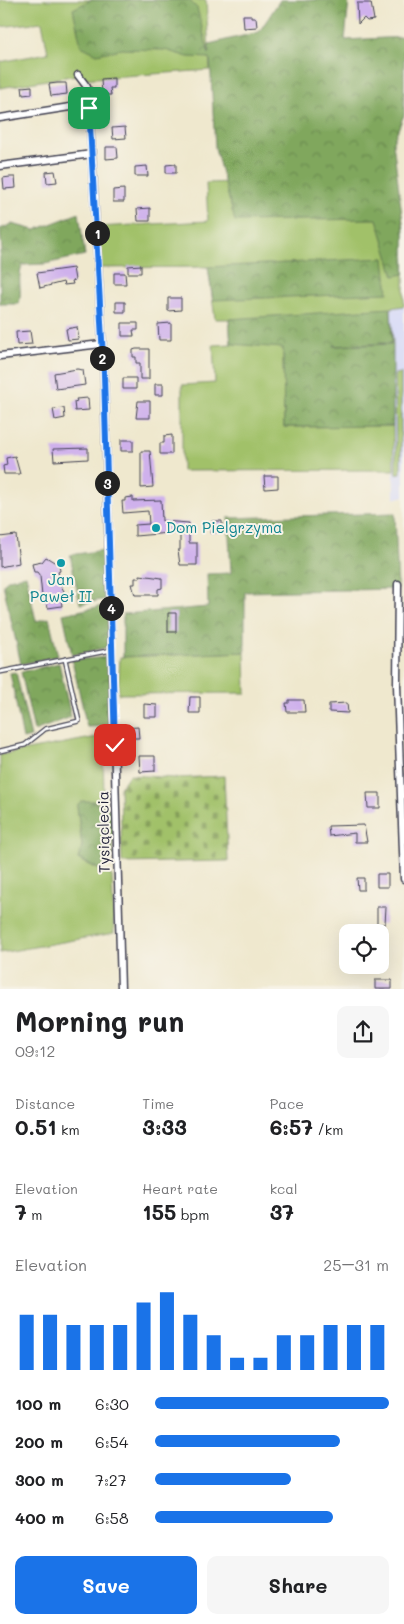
<!DOCTYPE html>
<html lang="en">
<head>
<meta charset="utf-8">
<style>
	body { margin:0; font-family:Mali,sans-serif; background:#f6f6f6; color:#202124; height:100vh; display:flex; flex-direction:column; font-size:19px; white-space:nowrap }
	* { box-sizing:border-box; margin:0 }
	p { font-size:16px; color:#757577 }
	.icon { flex:none; width:28px; height:28px; fill:none; stroke:currentColor; stroke-width:2; stroke-linecap:round; stroke-linejoin:round }
	.map { position:relative; height:989px; overflow:hidden }
	.sheet { display:flex; flex-direction:column; background:#fff; flex:1 }
	.sheet>* { flex:none }
	.controls { position:absolute; left:339px; top:924px; display:grid; gap:10px }
	.controls a { display:grid; place-items:center; width:50px; height:50px; border-radius:10px; background:#fff; box-shadow:0 5px 20px #0002; font-size:25px }
	.pin { position:absolute; display:grid; place-items:center; width:42px; height:42px; color:#fff; margin:-21px; border-radius:10px; box-shadow:0 2px 8px #0006 }
	.km { position:absolute; width:25px; height:25px; margin:-12px; border-radius:50%; background:#222; color:#fff; font-size:14px; line-height:25px; text-align:center }
	.round { display:grid; place-items:center; flex:none; width:52px; height:52px; border-radius:10px; background:#f6f6f6 }
	.head { display:flex; align-items:center; justify-content:space-between; height:85px; padding:0 15px }
	h1 { font-size:28px; font-weight:700; line-height:38px }
	.metrics { display:grid; grid-template-columns:repeat(3,1fr); gap:8px; height:85px; padding:5px 15px }
	.metrics div { display:grid; align-content:center }
	.metrics b { font-size:21px; font-weight:700 }
	.metrics small { font-size:14px; font-weight:400 }
	.metrics p { font-size:14px }
	.chart { height:140px; padding:10px 15px }
	.chart p { display:flex; justify-content:space-between }
	.chart svg { width:100%; height:90px; margin-top:5px; stroke:#1a73e8; stroke-width:6 }
	.action { display:flex; gap:10px; margin-top:auto; padding:10px 15px }
	.action a { flex:1; height:58px; border-radius:10px; background:#1a73e8; color:#fff; font-size:20px; font-weight:700; line-height:58px; text-align:center }
	.action a+a { background:#f6f6f6; color:#202124 }
	ul { padding:0 15px; list-style:none; font-size:16px }
	li { display:grid; grid-template-columns:80px 60px 1fr; align-items:center; height:38px }
	li i { height:12px; border-radius:6px; background:#1a73e8 }
	.map>svg:first-child { display:block }
	.built { fill:#d4d8f9 }
	.green { fill:#a1c169; stroke:#627252 }
	.forest { fill:url(#forest-crowns); stroke:#51644c }
	.cemetery { fill:url(#cemetery-stones); stroke:#627252 }
	.building { fill:#cfb1ec }
	.lines { fill:none; stroke-linecap:round; stroke-linejoin:round }
	.service-casing { stroke:#414051; stroke-width:5.5 }
	.minor-casing { stroke:#414051; stroke-width:9 }
	.service { stroke:#fff; stroke-width:3 }
	.minor { stroke:#fff; stroke-width:6 }
	.route-casing { stroke:#fff; stroke-width:10 }
	.route { stroke:#1a73e8; stroke-width:6 }
	.culture-dot { fill:#0f9aa8; stroke:#f7f3e8; stroke-width:2 }
	.labels { text-anchor:middle; stroke-width:4; stroke-linejoin:round; paint-order:stroke }
	.culture-label { font-size:15px; fill:#0d838f; stroke:#f7f3e8; text-anchor:start }
	.street-label { font-size:15px; fill:#22223b; stroke:#f7f3e8 }
</style>
</head>
<body>
<div class="map">
<svg width="404" height="989" viewBox="0 0 404 989">
	<defs>
		<pattern id="forest-crowns" width="20" height="18" patternUnits="userSpaceOnUse" patternTransform="scale(1.25)"><rect width="20" height="18" fill="#80a75d"/><path d="M2 6a3 3 0 1 1 6 0M12 15a3 3 0 1 1 6 0" fill="none" stroke="#68884e"/></pattern>
		<pattern id="cemetery-stones" width="16" height="16" patternUnits="userSpaceOnUse" patternTransform="scale(1.25)"><rect width="16" height="16" fill="#a1c169"/><path d="M2 7V4a2 2 0 0 1 4 0v3zM10 15v-3a2 2 0 0 1 4 0v3z" fill="#839c58"/></pattern>
	</defs>
	<rect width="100%" height="100%" fill="#f7f3e8"/>
	<filter id="ink" filterUnits="userSpaceOnUse"><feTurbulence type="fractalNoise" baseFrequency=".02" numOctaves="2"/><feDisplacementMap in="SourceGraphic" scale="10" xChannelSelector="R" yChannelSelector="G"/><feConvolveMatrix kernelMatrix="1 2 1 2 8 2 1 2 1" color-interpolation-filters="sRGB"/></filter>
	<filter id="wash" filterUnits="userSpaceOnUse"><feTurbulence type="fractalNoise" baseFrequency=".0096" numOctaves="4" result="noise"/><feDisplacementMap in="SourceGraphic" scale="20" xChannelSelector="R" yChannelSelector="G"/><feGaussianBlur stdDeviation="1.12" result="paint"/><feColorMatrix in="noise" values="0 0 0 0 0 0 0 0 0 0 0 0 0 0 0 0 0 1.4 0 .05"/><feComposite in="paint" operator="in"/></filter>
	<g filter="url(#wash)">
		<rect width="100%" height="100%" fill="#efe8ce"/>
		<!-- built -->
		<path class="built" d="M404 306V496L394 499 391 308Z"/>
		<!-- green -->
		<path class="green" d="M0 0H206L210 70 81 79 77 75 0 88V62L48 53 42 22 0 27Z
			M234 182 393 214 404 259V306L391 308 393 344 283 348 284 427 393 426 394 470 182 471V385L215 383 213 345 231 344 229 319H215L208 267 98 268 97 227 208 221 206 183Z
			M401 373V473L396 474 395 374Z
			M245 652 246 693 118 694 120 657Z
			M103 736 104 805 93 801 77 805 82 846 78 859 112 876 114 933 0 953V755Z"/>
		<!-- forest -->
		<path class="forest" d="M91 0H189L197 8 209 54V44L259 32 280 0H349L345 40 404 37V115L393 142 404 232V274L394 276 377 219 235 221 215 148 210 58 188 57 165 50 122 49 97 54 81 46 73 9Z
			M79 213 85 255 45 264 23 265C16 278 23 289 19 304H0V251H2L0 229 12 224 35 230Z
			M384 258 388 293 213 300 208 267Z
			M391 308 392 343 333 346 393 344V426L284 427 283 348 231 344 229 319Z
			M395 513 398 589 245 592V652L123 657V614L208 607 207 574 231 573 228 518Z
			M104 550 107 599 80 604 70 555Z
			M26 575 36 621 49 618 58 656 21 664 3 584 9 579Z
			M107 605 109 647 72 655 63 614Z
			M109 657 111 726 87 727 72 660Z
			M59 663 71 717 34 731 21 672Z
			M16 672 31 737 23 739 10 673Z
			M82 801H93L113 811V856L101 870 78 859 82 846 77 805Z"/>
		<!-- cemetery -->
		<path class="cemetery" d="M129 775 175 778 224 776 228 861 122 863 120 788Z"/>
		<g id="blocks">
			<!-- building -->
			<path class="building" d="M357 3H371L374 20 367 21 364 18 358 24Z
				M243 15H251V18H256L257 27 244 28Z
				M114 78V88H110L111 95H102L101 79Z
				M57 83H66L67 94 51 96 49 84Z
				M32 86V94L23 95 22 87Z
				M125 127 126 138 113 139 112 128Z
				M106 147H117L118 158 106 159Z
				M176 164V173H166V165Z
				M147 166 148 176H135V167Z
				M55 171 57 182 47 183 46 172Z
				M10 177H15L16 188 4 189 3 178Z
				M124 189V202H113V190Z
				M150 208V221H138L137 209Z
				M141 265V273H128V266Z
				M73 268 75 280 72 281 73 284 64 285 63 282 40 288 37 273Z
				M114 273H125L126 284H114Z
				M168 298H181V310L168 311Z
				M116 302H125V312H116Z
				M122 323H138V330H133L134 336H122Z
				M171 323V340H159L158 324Z
				M77 327 79 339 68 340 66 329Z
				M30 331 32 344 17 345 16 332Z
				M136 349H149V379H140V363H136V357H133V350Z
				M77 369 83 370 85 385 56 389 54 373Z
				M123 378H136V389H123Z
				M155 384H163V395H155Z
				M88 398 89 410 75 411 74 402 77 401 76 399Z
				M138 401H150V418H136Z
				M64 408 65 418 55 420 53 409Z
				M172 435V454H160V443H164V436Z
				M121 440H133V451H121Z
				M88 448V459L54 461 53 449Z
				M141 451H150L153 487 141 488Z
				M15 456 20 474H4L3 466 7 465 6 458Z
				M264 476H278V488L265 489Z
				M133 497V501L161 500 162 521 189 523V543H197V565H180L178 550H180V532L135 536V525L149 524 148 511 123 513 122 501H125V498Z
				M212 521H222V532L210 533Z
				M16 535 19 563 0 567V537Z
				M46 557 59 565 60 571 58 572 62 585 61 586 64 591 62 593 63 599H61L62 606 48 608 47 602H45L42 596 40 576 37 572H34L32 564 42 562Z
				M140 575 162 578V588L158 589V595H135L132 584H135V578H140Z
				M168 613H176V632H168Z
				M190 697H200V713H189Z
				M289 700H304L305 712H287L286 703H289Z
				M347 703 348 713 329 712V704Z
				M144 704 157 705V717H144Z
				M138 727 139 738H125L124 728Z
				M139 756H155V771L140 772Z
				M367 793H380V808H368Z
				M364 825 367 842H355V833L329 836 328 826Z
				M377 874H388V887H377Z
				M357 878H364V890H358Z
				M377 907H386L385 924H377Z
				M375 980H392V989H375Z"/>
		</g>
	</g>
	<g filter="url(#ink)">
		<use href="#blocks" fill-opacity="0" stroke="#414051" stroke-width="1"/>
		<g class="lines">
			<defs>
				<path id="service" d="M0 672 112 650
					M0 751 25 745 45 729 79 721 65 659"/>
				<path id="minor" d="M78 75 87 87 89 104 104 375 121 989
					M0 118 89 104
					M0 166 92 154
					M0 356 101 344
					M398 584 397 685 404 879"/>
			</defs>
			<!-- service casing -->
			<use href="#service" class="service-casing"/>
			<!-- minor casing -->
			<use href="#minor" class="minor-casing"/>
			<!-- service -->
			<use href="#service" class="service"/>
			<!-- minor -->
			<use href="#minor" class="minor"/>
		</g>
	</g>
	<g class="lines" filter="url(#ink)">
		<defs>
			<path id="route" d="M89 108 104 375 115 745"/>
		</defs>
		<!-- route casing -->
		<use href="#route" class="route-casing"/>
		<!-- route -->
		<use href="#route" class="route"/>
	</g>
	<!-- markers -->
	<g class="culture-dot">
		<circle cx="156" cy="528" r="5"/>
		<circle cx="61" cy="563" r="5"/>
	</g>
	<g class="labels">
		<!-- culture labels -->
		<g class="culture-label">
			<text x="166" y="533">Dom Pielgrzyma</text>
			<text x="61" y="585" text-anchor="middle">Jan<tspan x="61" dy="17">Paweł II</tspan></text>
		</g>
		<!-- street labels -->
		<g class="street-label">
			<text transform="translate(104 832) rotate(-91)" y="5">Tysiąclecia</text>
		</g>
	</g>
</svg>
<div class="controls">
<a><svg class="icon" aria-label="locate" viewBox="0 0 24 24"><circle cx="12" cy="12" r="6"/><path d="M12 2v4M12 18v4M2 12h4M18 12h4"/></svg></a>
</div>
<div class="pin" style="left:89px;top:108px;background:#1e9e55"><svg class="icon" aria-label="arrive" viewBox="0 0 24 24"><path d="M6 21V4h12l-3 4 3 4H6"/></svg></div>
<div class="pin" style="left:115px;top:745px;background:#d93025"><svg class="icon" aria-label="check" viewBox="0 0 24 24"><path d="M5 12l5 5 9-10"/></svg></div>
<b class="km" style="left:97px;top:233px">1</b>
<b class="km" style="left:102px;top:358px">2</b>
<b class="km" style="left:107px;top:483px">3</b>
<b class="km" style="left:111px;top:608px">4</b>
</div>
<section class="sheet">
<div class="head"><div><h1>Morning run</h1><p>09:12</p></div><a class="round"><svg class="icon" aria-label="share" viewBox="0 0 24 24"><path d="M12 15V3M7 8l5-5 5 5M5 13v7h14v-7"/></svg></a></div>
<div class="metrics">
<div><p>Distance</p><b>0.51<small> km</small></b></div>
<div><p>Time</p><b>3:33</b></div>
<div><p>Pace</p><b>6:57<small> /km</small></b></div>
</div>
<div class="metrics">
<div><p>Elevation</p><b>7<small> m</small></b></div>
<div><p>Heart rate</p><b>155<small> bpm</small></b></div>
<div><p>kcal</p><b>37</b></div>
</div>
<div class="chart"><p><span>Elevation</span>25–31 m</p>
<svg viewBox="0 0 160 44" preserveAspectRatio="none"><path d="M5 44V17M15 44V17M25 44V22M35 44V22M45 44V22M55 44V11M65 44V6M75 44V17M85 44V27M95 44V38M105 44V38M115 44V27M125 44V27M135 44V22M145 44V22M155 44V22"/></svg>
</div>
<ul>
<li><b>100 m</b>6:30<i style="width:100%"></i></li>
<li><b>200 m</b>6:54<i style="width:79%"></i></li>
<li><b>300 m</b>7:27<i style="width:58%"></i></li>
<li><b>400 m</b>6:58<i style="width:76%"></i></li>
</ul>
<div class="action"><a>Save</a><a>Share</a></div>
</section>
</body>
</html>
